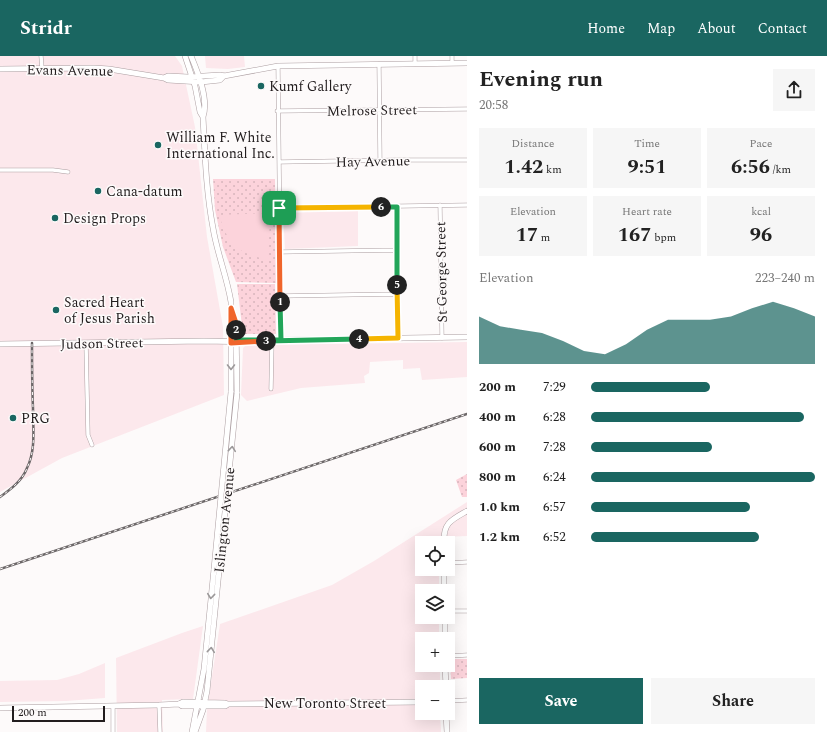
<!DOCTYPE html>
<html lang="en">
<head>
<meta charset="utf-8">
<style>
	body { margin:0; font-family:Spectral,serif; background:#f6f6f6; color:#222; height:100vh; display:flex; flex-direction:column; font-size:15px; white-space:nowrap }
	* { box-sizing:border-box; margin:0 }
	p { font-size:13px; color:#767676 }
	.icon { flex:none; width:22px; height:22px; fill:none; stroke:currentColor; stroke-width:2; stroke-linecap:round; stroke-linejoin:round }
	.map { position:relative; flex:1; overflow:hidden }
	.side { display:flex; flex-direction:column; background:#fff; width:360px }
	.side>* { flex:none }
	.tools { position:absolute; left:415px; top:480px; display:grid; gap:8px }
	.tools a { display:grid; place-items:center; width:40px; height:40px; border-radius:0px; background:#fff; box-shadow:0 4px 16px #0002; font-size:20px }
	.scale { position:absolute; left:12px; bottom:10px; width:93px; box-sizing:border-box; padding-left:4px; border:2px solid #221d1e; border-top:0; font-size:11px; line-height:14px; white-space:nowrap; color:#221d1e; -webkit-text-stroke:3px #fdfafa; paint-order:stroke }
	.pin { position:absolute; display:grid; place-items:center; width:34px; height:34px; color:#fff; margin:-17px; border-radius:8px; box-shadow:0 2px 6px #0006 }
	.km { position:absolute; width:20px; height:20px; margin:-10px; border-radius:50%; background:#222; color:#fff; font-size:11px; line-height:20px; text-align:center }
	.round { display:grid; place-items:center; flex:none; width:42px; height:42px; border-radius:0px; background:#f6f6f6 }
	.head { display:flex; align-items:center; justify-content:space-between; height:68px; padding:0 12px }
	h1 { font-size:22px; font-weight:700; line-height:30px }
	.metrics { display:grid; grid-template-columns:repeat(3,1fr); gap:6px; height:68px; padding:4px 12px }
	.metrics div { display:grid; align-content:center; border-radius:0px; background:#f6f6f6; text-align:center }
	.metrics b { font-size:20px; font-weight:700 }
	.metrics small { font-size:11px; font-weight:400 }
	.metrics p { font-size:11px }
	.chart { height:112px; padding:8px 12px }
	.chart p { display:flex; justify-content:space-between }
	.chart svg { width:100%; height:72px; margin-top:4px; fill:#1a6661; opacity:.7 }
	.primary-button { display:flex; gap:8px; margin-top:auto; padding:8px 12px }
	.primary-button a { flex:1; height:46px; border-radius:0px; background:#1a6661; color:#fff; font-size:16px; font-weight:700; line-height:46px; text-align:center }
	.primary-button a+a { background:#f6f6f6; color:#222 }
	ul { padding:0 12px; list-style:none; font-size:13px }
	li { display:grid; grid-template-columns:64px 48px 1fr; align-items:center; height:30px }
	li i { height:10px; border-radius:5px; background:#1a6661 }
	header { display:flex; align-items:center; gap:24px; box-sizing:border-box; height:56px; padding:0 20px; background:#1a6661; color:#fff }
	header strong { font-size:19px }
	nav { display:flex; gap:22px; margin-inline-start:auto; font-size:14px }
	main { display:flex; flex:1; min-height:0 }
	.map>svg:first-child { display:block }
	.built { fill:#fce8ec }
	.green { fill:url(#green-dots) }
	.pitch { fill:#fcd3db }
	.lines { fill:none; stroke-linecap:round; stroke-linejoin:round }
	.street-casing { stroke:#ac9ea1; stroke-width:4.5 }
	.secondary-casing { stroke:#ac9ea1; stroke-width:6 }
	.street { stroke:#fff; stroke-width:3.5 }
	.secondary { stroke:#fff; stroke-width:5 }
	.rail-casing { stroke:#6c6768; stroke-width:2.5 }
	.rail { stroke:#fdfafa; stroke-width:1; stroke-dasharray:3; stroke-linecap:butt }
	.secondary-bridge-casing { stroke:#ac9ea1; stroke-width:6; stroke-linecap:butt }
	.secondary-bridge { stroke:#fff; stroke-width:5 }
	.oneway { stroke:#9c999a }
	.split-1-casing { stroke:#fff; stroke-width:8 }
	.split-2-casing { stroke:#fff; stroke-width:8 }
	.split-3-casing { stroke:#fff; stroke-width:8 }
	.split-4-casing { stroke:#fff; stroke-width:8 }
	.split-5-casing { stroke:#fff; stroke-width:8 }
	.split-6-casing { stroke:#fff; stroke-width:8 }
	.split-7-casing { stroke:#fff; stroke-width:8 }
	.split-1 { stroke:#f0652b; stroke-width:5 }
	.split-2 { stroke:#22a559; stroke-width:5 }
	.split-3 { stroke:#f0652b; stroke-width:5 }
	.split-4 { stroke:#22a559; stroke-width:5 }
	.split-5 { stroke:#f5b400; stroke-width:5 }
	.split-6 { stroke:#22a559; stroke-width:5 }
	.split-7 { stroke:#f5b400; stroke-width:5 }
	.poi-dot { fill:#1a6661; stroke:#fdfafa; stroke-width:1.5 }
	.labels { text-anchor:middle; stroke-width:3; stroke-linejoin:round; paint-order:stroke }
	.street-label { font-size:14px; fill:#221d1e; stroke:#fdfafa }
	.poi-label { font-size:14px; fill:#221d1e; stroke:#fdfafa; text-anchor:start }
</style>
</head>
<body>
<header>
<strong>Stridr</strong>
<nav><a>Home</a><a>Map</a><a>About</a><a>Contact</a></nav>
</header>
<main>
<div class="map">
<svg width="467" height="676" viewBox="0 0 467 676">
	<defs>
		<pattern id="green-dots" width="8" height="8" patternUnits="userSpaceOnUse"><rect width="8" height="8" fill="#fcd3db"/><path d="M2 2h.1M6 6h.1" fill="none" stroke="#d8b5bc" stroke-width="1.8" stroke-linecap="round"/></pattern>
	</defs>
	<rect width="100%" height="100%" fill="#fdfafa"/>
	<!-- built -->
	<path class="built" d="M0 0H175L182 10 195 71 207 181 223 271 224 339 62 402 0 436Z
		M205 0H244L245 11 228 13 206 12Z
		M358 155V190L285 193 283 157Z
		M467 286V321L422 324 420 312 403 313V304L370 306 369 317 364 320 365 327 301 332 247 345 241 339 243 292 246 289Z
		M467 446V480L443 481 438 483V487H422V513H439V535H422V561H439V583H422V609H440V631H422V657H440L441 676H206L207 653 220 568 332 529 374 505Z
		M203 570 193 643 162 644 163 676H117L116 602 182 577Z
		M105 607V642L66 645 0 646V625L57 624 79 618Z"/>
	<!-- green -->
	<path class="green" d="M213 123H275L276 227 236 226 223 191 215 154Z
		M237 228H275L276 278H243Z
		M467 418V441H462L456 424Z
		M451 603H467V622L451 623 450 604Z"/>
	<!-- pitch -->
	<path class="pitch" d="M268 157 270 160 268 204C237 196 229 191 219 159Z"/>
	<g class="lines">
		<defs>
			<path id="street" d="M41 0 42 12
				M415 0V8
				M452 0V7
				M379 8 380 104
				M278 10 281 284
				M277 55 467 53
				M279 106 397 104H467
				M0 114H53L68 116
				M440 149 442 282
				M397 151 398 283
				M279 152 467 149
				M279 196 397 194
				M280 240 397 238
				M86 287 88 379 92 389
				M271 333 272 285
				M448 507 467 506
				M448 555H467
				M448 600 467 599
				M448 645 467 644
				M159 649 160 676
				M113 650V676"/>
			<path id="secondary" d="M185 0 195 30 200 56 203 61
				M191 0C198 17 209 43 203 61 205 98 206 135 213 172 217 197 227 221 231 246V336
				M0 13 94 12 109 13 164 22 168 20 188 21 220 19 224 20 278 10 467 7
				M164 22 168 24 201 26 220 24 224 20
				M233 256 236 267 237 337
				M0 288 204 285 259 286 281 284 467 281
				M444 487C443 467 451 464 467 455
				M444 513V535
				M445 561V583
				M445 609 446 631
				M179 648 182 650H225L227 649
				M0 652 159 649 179 648 183 646 225 647 228 648 422 646
				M446 657 447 676
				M192 676 204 613 214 513
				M195 676 203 654 207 635 219 515"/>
		</defs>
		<!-- street casing -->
		<use href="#street" class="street-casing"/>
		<!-- secondary casing -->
		<use href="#secondary" class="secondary-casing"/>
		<!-- street -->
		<use href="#street" class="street"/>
		<!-- secondary -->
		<use href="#secondary" class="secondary"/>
		<defs>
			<path id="rail" d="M0 441C11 433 22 425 27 412 36 394 33 372 33 352 32 330 32 309 32 287
				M0 513 467 358"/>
		</defs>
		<!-- rail casing -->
		<use href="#rail" class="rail-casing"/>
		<!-- rail -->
		<use href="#rail" class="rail"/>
		<defs>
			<path id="secondary-bridge" d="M214 513 231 336
				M219 515 237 337"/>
		</defs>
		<!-- secondary-bridge casing -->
		<use href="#secondary-bridge" class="secondary-bridge-casing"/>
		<!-- secondary-bridge -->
		<use href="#secondary-bridge" class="secondary-bridge"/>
	</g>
	<!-- one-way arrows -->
	<defs><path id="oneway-chevron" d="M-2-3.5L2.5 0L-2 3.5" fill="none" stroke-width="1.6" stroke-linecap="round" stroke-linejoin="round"/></defs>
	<g class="oneway">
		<use href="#oneway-chevron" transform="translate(231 311) rotate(90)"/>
		<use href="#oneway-chevron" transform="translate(232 393) rotate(-84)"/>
		<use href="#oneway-chevron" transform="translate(211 540) rotate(96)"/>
		<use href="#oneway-chevron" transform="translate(211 594) rotate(-84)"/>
	</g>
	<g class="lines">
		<defs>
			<path id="split-1" d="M279 152 280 246"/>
			<path id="split-2" d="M236 274V284H281L280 246"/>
			<path id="split-3" d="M236 274V267L231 252V287L266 285"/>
			<path id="split-4" d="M266 285 359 283"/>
			<path id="split-5" d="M359 283 398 282 397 229"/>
			<path id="split-6" d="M381 151H397V229"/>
			<path id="split-7" d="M279 152 381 151"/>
		</defs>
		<!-- split-1 casing -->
		<use href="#split-1" class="split-1-casing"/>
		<!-- split-2 casing -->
		<use href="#split-2" class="split-2-casing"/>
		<!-- split-3 casing -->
		<use href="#split-3" class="split-3-casing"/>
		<!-- split-4 casing -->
		<use href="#split-4" class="split-4-casing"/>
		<!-- split-5 casing -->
		<use href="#split-5" class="split-5-casing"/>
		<!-- split-6 casing -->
		<use href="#split-6" class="split-6-casing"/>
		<!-- split-7 casing -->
		<use href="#split-7" class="split-7-casing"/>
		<!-- split-1 -->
		<use href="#split-1" class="split-1"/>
		<!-- split-2 -->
		<use href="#split-2" class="split-2"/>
		<!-- split-3 -->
		<use href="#split-3" class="split-3"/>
		<!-- split-4 -->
		<use href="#split-4" class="split-4"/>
		<!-- split-5 -->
		<use href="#split-5" class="split-5"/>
		<!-- split-6 -->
		<use href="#split-6" class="split-6"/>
		<!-- split-7 -->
		<use href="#split-7" class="split-7"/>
	</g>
	<!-- markers -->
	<g class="poi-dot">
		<circle cx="261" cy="30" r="4"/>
		<circle cx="158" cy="89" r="4"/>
		<circle cx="98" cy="135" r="4"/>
		<circle cx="55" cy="162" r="4"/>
		<circle cx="56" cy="254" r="4"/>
		<circle cx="13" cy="362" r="4"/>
	</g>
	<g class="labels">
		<!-- street labels -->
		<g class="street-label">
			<text transform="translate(70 14) rotate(1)" y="5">Evans Avenue</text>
			<text transform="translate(372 54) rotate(-1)" y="5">Melrose Street</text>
			<text transform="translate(373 105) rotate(-1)" y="5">Hay Avenue</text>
			<text transform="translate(441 216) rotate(-91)" y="5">St George Street</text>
			<text transform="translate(102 287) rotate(-1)" y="5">Judson Street</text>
			<text transform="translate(224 464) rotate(-84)" y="5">Islington Avenue</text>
			<text x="325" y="652">New Toronto Street</text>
		</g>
		<!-- poi labels -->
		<g class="poi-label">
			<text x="269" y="35">Kumf Gallery</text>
			<text x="166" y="86">William F. White<tspan x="166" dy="16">International Inc.</tspan></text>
			<text x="106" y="140">Cana-datum</text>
			<text x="63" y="167">Design Props</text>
			<text x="64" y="251">Sacred Heart<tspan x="64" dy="16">of Jesus Parish</tspan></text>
			<text x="21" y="367">PRG</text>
		</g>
	</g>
</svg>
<div class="tools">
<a><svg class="icon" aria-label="locate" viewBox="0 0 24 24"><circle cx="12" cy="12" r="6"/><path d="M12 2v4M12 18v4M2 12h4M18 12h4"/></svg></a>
<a><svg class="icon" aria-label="layers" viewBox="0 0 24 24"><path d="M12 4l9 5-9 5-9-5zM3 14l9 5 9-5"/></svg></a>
<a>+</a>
<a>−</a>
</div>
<div class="scale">200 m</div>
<div class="pin" style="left:279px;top:152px;background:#1e9e55"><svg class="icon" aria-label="arrive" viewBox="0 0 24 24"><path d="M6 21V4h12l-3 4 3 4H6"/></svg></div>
<b class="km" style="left:280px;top:246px">1</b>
<b class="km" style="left:236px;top:274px">2</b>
<b class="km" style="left:266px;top:285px">3</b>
<b class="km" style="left:359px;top:283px">4</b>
<b class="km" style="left:397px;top:229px">5</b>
<b class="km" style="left:381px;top:151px">6</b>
</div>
<section class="side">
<div class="head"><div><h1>Evening run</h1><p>20:58</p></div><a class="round"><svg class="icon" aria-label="share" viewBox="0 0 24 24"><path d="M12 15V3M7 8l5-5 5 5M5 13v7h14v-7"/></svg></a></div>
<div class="metrics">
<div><p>Distance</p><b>1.42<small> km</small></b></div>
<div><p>Time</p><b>9:51</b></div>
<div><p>Pace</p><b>6:56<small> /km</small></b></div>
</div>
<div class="metrics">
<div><p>Elevation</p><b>17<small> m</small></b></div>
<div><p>Heart rate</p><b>167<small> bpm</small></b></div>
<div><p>kcal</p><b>96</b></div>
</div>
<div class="chart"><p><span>Elevation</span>223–240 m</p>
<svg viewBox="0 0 160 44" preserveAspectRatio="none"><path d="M0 44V15L10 21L20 23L30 25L40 30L50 36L60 38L70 32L80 23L90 17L100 17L110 17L120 15L130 10L140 6L150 10L160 15V44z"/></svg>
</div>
<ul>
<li><b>200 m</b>7:29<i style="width:53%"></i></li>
<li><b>400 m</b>6:28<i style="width:95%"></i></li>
<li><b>600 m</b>7:28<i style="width:54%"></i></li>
<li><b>800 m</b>6:24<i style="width:100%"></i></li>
<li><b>1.0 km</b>6:57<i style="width:71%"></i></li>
<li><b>1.2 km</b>6:52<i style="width:75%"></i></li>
</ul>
<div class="primary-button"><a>Save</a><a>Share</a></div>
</section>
</main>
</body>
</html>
